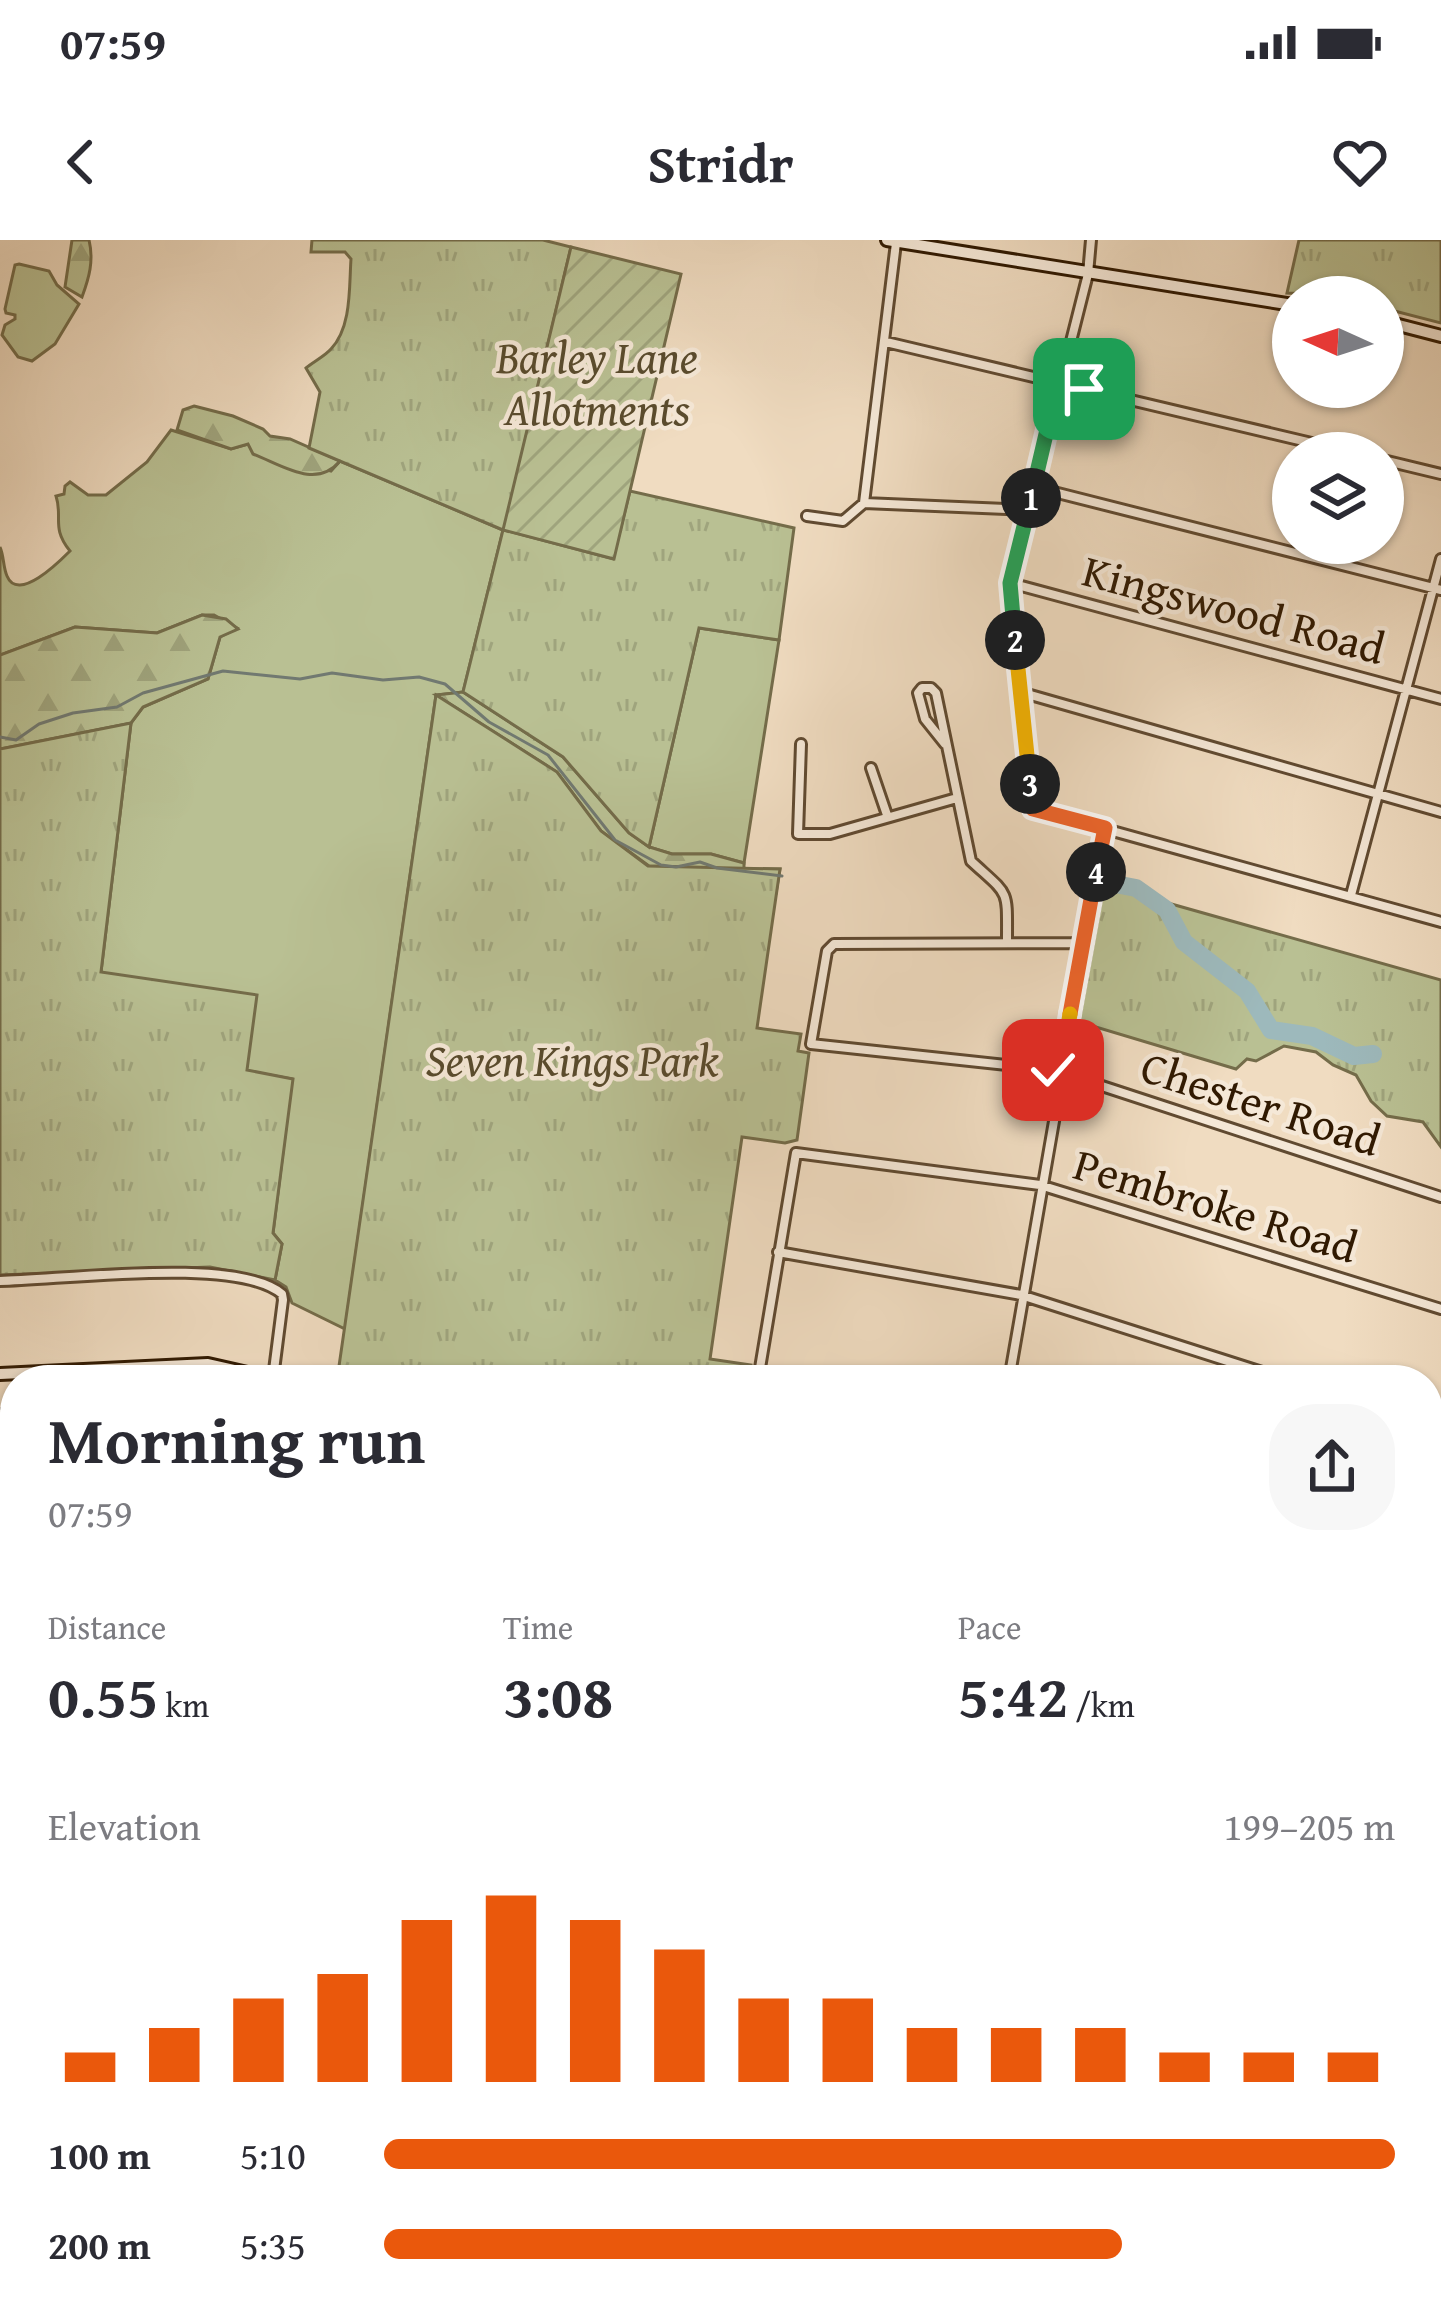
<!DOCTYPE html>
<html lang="en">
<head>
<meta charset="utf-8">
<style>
	body { margin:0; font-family:"Gentium Book Plus",serif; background:#f7f7f7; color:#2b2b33; height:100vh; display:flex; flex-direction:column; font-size:45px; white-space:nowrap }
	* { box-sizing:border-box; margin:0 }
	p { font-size:39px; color:#7c7c81 }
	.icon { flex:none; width:66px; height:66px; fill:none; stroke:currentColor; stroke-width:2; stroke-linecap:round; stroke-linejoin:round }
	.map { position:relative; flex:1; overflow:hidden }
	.details { position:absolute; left:0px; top:1125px; width:1443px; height:951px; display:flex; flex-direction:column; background:#fff; border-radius:48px 48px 0 0; box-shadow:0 3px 9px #0004 }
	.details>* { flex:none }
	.needle { width:78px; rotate:273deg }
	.tools { position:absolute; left:1272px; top:36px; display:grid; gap:24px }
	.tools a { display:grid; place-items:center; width:132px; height:132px; border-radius:50%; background:#fff; box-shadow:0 3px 9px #0004; font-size:60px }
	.pin { position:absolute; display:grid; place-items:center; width:102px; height:102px; color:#fff; margin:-51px; border-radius:24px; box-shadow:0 6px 18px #0006 }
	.km { position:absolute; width:60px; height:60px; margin:-30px; border-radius:50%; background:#222; color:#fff; font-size:33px; line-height:60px; text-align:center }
	.round { display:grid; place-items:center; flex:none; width:126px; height:126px; border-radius:48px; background:#f7f7f7 }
	.summary { display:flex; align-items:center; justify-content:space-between; height:204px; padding:0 48px }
	h1 { font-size:66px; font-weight:700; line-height:90px }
	.metrics { display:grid; grid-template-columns:repeat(3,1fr); gap:18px; height:204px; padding:12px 48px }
	.metrics div { display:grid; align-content:center }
	.metrics b { font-size:60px; font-weight:700 }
	.metrics small { font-size:33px; font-weight:400 }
	.metrics p { font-size:33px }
	.chart { height:336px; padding:24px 48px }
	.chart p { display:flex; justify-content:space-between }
	.chart svg { width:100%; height:216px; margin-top:12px; stroke:#ea580c; stroke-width:6 }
	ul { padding:0 48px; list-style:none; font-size:39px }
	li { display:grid; grid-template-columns:192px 144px 1fr; align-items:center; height:90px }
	li i { height:30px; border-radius:15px; background:#ea580c }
	.status { display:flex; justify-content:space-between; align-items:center; height:84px; padding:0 60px; background:#fff; direction:ltr }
	.status svg { height:33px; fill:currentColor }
	header { display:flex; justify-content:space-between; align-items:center; height:156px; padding:0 48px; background:#fff; font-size:54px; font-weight:700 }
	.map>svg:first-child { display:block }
	.grass { fill:#b9c093; stroke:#746c4a; stroke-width:3 }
	.forest { fill:url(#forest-firs); stroke:#746c4a; stroke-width:3 }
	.park { fill:url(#park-tufts); stroke:#746c4a; stroke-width:3 }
	.garden { fill:url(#garden-furrows); stroke:#746c4a; stroke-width:3 }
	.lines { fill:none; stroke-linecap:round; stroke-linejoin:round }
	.stream { stroke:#717971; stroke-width:3 }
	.river { stroke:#9db9bc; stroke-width:18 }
	.street-casing { stroke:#604a31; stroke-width:14 }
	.secondary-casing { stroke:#301901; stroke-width:16 }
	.highway-casing { stroke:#301901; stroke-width:21 }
	.street { stroke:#f5e8d7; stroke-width:8 }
	.secondary { stroke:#f5e8d7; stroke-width:10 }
	.highway { stroke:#e8be80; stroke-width:15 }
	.split-1-casing { stroke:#fff; stroke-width:24 }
	.split-2-casing { stroke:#fff; stroke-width:24 }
	.split-3-casing { stroke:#fff; stroke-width:24 }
	.split-4-casing { stroke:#fff; stroke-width:24 }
	.split-5-casing { stroke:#fff; stroke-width:24 }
	.split-6-casing { stroke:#fff; stroke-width:24 }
	.split-1 { stroke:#22a559; stroke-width:15 }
	.split-2 { stroke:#22a559; stroke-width:15 }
	.split-3 { stroke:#f5b400; stroke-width:15 }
	.split-4 { stroke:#f0652b; stroke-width:15 }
	.split-5 { stroke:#f0652b; stroke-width:15 }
	.split-6 { stroke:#f5b400; stroke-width:15 }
	.labels { text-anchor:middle; stroke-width:9; stroke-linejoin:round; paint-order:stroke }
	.park-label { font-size:45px; font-style:italic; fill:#594b2d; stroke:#f5e8d7 }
	.street-label { font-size:45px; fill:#301901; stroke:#f5e8d7 }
</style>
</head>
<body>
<div class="status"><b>07:59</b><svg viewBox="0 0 49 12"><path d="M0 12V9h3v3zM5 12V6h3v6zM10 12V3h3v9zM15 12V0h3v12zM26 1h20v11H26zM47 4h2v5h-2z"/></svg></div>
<header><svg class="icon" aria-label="back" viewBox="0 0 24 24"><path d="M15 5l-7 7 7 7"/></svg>Stridr<svg class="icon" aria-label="heart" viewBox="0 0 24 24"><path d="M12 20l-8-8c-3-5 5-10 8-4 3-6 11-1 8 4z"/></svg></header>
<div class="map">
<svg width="1441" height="2074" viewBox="0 0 1441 2074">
	<defs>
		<pattern id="forest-firs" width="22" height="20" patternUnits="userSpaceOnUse" patternTransform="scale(3)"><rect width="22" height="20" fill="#b9c093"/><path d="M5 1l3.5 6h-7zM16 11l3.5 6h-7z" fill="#9fa47d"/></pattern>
		<pattern id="park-tufts" width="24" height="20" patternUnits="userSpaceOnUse" patternTransform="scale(3)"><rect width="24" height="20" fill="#b9c093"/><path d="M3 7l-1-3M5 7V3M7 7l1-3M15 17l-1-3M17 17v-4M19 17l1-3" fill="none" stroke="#9fa47d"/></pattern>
		<pattern id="garden-furrows" width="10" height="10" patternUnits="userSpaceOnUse" patternTransform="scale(3)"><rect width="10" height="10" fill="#b9c093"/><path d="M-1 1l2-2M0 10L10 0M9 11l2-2" fill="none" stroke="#9fa47d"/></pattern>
	</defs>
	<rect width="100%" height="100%" fill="#f0dcc1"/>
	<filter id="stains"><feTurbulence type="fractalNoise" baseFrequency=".00167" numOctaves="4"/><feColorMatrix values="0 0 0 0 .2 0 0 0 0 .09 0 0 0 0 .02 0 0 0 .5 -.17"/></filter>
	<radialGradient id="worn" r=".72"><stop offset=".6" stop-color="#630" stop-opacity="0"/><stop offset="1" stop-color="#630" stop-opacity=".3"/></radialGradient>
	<!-- grass -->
	<path class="grass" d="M19 24 49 31 57 45 79 64 55 104 32 121 18 117 2 95 5 85 15 79V75L6 73 5 69 15 25Z
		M171 190 231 209 248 204 252 209 331 231 340 221 503 290 463 452 436 455 345 1089 292 1063 286 1047 275 1040 282 1004 273 993 292 839 246 831 101 732 131 483 143 467 208 439 220 397 237 388 214 375H202L157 393 75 387 0 415V307C4 316 3 327 7 336 18 363 59 322 70 311 51 288 63 277 56 256L64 254 65 246 70 242 88 255H106L147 222Z
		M699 388 779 400 744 623 711 614H672L649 607Z"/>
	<!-- forest -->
	<path class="forest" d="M72 0H89C94 21 89 38 82 57L65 47Z
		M194 166 233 176 263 189 270 196 290 199 340 221C316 250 282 225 253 214L248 204 231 209 177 190 183 170Z
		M202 375 226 379 238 389 220 397 208 439 143 467 131 483 0 509V415L75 387 157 393Z
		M463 452 563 517 629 593 649 607 672 614H711L744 623V629H780L776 653 683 627 649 626 601 591 557 532 436 455Z"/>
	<!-- park -->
	<path class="park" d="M312 0H543L571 7 504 290 613 319 630 251 794 288 779 400 699 388 649 607 629 593 563 517 463 452 503 290 309 208 320 152 306 128C313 122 325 116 331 109 352 87 349 46 351 19L345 12H311Z
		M1299 0H1441V83L1383 68V57L1287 53Z
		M436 455 557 532 601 591 648 626 780 629 757 788 801 794 798 811 809 813 797 900 785 903 742 897 710 1119 751 1125 749 1140H337Z
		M131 483 101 732 257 755 247 830 293 839 273 993 282 1004 275 1040 210 1027 0 1035V509Z
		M1104 645 1441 740V907L1423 882 1387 876 1371 861 1356 835 1333 825 1316 812 1284 806 1256 821 1247 819 1236 829 1079 782Z"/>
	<!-- garden -->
	<path class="garden" d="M571 7 681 34 614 319 503 290Z"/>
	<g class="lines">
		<!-- stream -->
		<path class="stream" d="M0 497 16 500 39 484 73 473 117 467 143 453 223 431 300 439 332 433 383 440 419 437 445 444 489 482 548 515 615 600 661 625 676 627 700 622 717 628 782 636"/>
		<!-- river -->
		<path class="river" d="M1105 642 1136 648 1167 670 1184 702 1247 751 1271 790 1312 796 1354 816 1373 814"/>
		<defs>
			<path id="street" d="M1091 0 1088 34 1010 343 1033 569 1441 682
				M896 3 864 263 1027 270
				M886 102 1354 213
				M1383 220 1441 234
				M1034 247 1441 350
				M807 276 843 281 864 263
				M1010 343 1441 459
				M1020 452 1441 572
				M801 504 798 594H830L957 558
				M945 504 925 479 918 453 922 448H931L936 453 971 621C1010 657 1007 647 1007 701
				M871 528 887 575
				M1351 655 1441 319
				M1083 703 834 704 827 711 811 804 1053 830 1441 957
				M778 1012 1021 1055 1287 1140
				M0 1041C63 1040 237 1016 282 1054L283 1060 273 1138
				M758 1135 792 1140
				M758 1140 796 913 1040 945 1441 1069
				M1009 1140 1105 588
				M0 1174 15 1205
				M1428 1186 1441 1190
				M1428 1301 1441 1305
				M0 1327 15 1316
				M1428 1420 1441 1424
				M0 1515 15 1506
				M1428 1540 1441 1544
				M1428 1662 1441 1666
				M0 1764 15 1761
				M1428 1896 1441 1859
				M1428 1943 1441 1948
				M0 1994 15 1992
				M306 2061 308 2074
				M410 2074V2061
				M536 2074 537 2061
				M660 2074 661 2061
				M783 2074V2061
				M914 2074 915 2061
				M1027 2074 1029 2061
				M1140 2074 1141 2061
				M1259 2074 1260 2061
				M1365 2074 1370 2061"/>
			<path id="secondary" d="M887 0 1293 65
				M1383 81 1441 96
				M0 1134 208 1124 278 1140
				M1428 1790 1441 1798"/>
			<path id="highway" d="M0 1395 15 1416
				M0 1418 15 1439
				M256 2061 258 2074
				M280 2061 283 2074"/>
		</defs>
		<!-- street casing -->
		<use href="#street" class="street-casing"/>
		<!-- secondary casing -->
		<use href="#secondary" class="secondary-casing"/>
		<!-- highway casing -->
		<use href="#highway" class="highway-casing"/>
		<!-- street -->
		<use href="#street" class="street"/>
		<!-- secondary -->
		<use href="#secondary" class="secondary"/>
		<!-- highway -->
		<use href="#highway" class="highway"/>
	</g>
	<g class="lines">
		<defs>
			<path id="split-1" d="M1031 258 1058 143 1084 149"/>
			<path id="split-2" d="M1015 400 1010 343 1031 258"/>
			<path id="split-3" d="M1015 400 1030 544"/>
			<path id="split-4" d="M1030 544 1033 569 1105 588 1096 632"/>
			<path id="split-5" d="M1070 774 1096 632"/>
			<path id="split-6" d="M1053 830 1060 833 1070 774"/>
		</defs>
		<!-- split-1 casing -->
		<use href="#split-1" class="split-1-casing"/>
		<!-- split-2 casing -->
		<use href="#split-2" class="split-2-casing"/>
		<!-- split-3 casing -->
		<use href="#split-3" class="split-3-casing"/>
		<!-- split-4 casing -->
		<use href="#split-4" class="split-4-casing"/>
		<!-- split-5 casing -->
		<use href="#split-5" class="split-5-casing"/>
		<!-- split-6 casing -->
		<use href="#split-6" class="split-6-casing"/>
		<!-- split-1 -->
		<use href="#split-1" class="split-1"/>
		<!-- split-2 -->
		<use href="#split-2" class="split-2"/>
		<!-- split-3 -->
		<use href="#split-3" class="split-3"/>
		<!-- split-4 -->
		<use href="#split-4" class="split-4"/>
		<!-- split-5 -->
		<use href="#split-5" class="split-5"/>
		<!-- split-6 -->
		<use href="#split-6" class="split-6"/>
	</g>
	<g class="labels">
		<!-- park labels -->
		<g class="park-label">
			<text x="597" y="133">Barley Lane<tspan x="597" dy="52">Allotments</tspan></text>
			<text x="572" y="836">Seven Kings Park</text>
		</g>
		<!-- street labels -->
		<g class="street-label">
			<text transform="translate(1234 369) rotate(15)" y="16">Kingswood Road</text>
			<text transform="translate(1261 863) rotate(18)" y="16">Chester Road</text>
			<text transform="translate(1216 965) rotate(17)" y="16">Pembroke Road</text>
		</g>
	</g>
	<rect width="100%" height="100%" filter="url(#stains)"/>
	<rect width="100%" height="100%" fill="url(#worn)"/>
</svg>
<div class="tools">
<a><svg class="needle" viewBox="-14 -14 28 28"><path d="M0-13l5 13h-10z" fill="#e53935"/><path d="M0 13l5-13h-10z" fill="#7c7c81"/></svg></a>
<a><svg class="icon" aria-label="layers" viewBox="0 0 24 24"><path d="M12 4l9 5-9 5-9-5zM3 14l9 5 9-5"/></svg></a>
</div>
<div class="pin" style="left:1084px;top:149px;background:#1e9e55"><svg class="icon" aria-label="arrive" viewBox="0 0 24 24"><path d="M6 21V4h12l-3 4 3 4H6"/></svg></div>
<div class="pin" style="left:1053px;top:830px;background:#d93025"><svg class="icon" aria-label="check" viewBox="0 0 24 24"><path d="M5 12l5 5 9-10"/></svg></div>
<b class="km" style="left:1031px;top:258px">1</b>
<b class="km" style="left:1015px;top:400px">2</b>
<b class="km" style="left:1030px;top:544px">3</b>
<b class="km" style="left:1096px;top:632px">4</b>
<section class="details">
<div class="summary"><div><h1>Morning run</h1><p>07:59</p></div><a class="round"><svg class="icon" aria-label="share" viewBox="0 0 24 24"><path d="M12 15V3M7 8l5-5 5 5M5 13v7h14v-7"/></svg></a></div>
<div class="metrics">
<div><p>Distance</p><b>0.55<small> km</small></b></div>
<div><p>Time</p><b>3:08</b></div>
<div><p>Pace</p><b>5:42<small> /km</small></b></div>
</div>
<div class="chart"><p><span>Elevation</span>199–205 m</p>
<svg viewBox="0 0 160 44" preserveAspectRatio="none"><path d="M5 44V38M15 44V33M25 44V27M35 44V22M45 44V11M55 44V6M65 44V11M75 44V17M85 44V27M95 44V27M105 44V33M115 44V33M125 44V33M135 44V38M145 44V38M155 44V38"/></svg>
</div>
<ul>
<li><b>100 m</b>5:10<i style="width:100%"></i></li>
<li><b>200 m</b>5:35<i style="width:73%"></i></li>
</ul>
</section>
</div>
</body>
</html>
